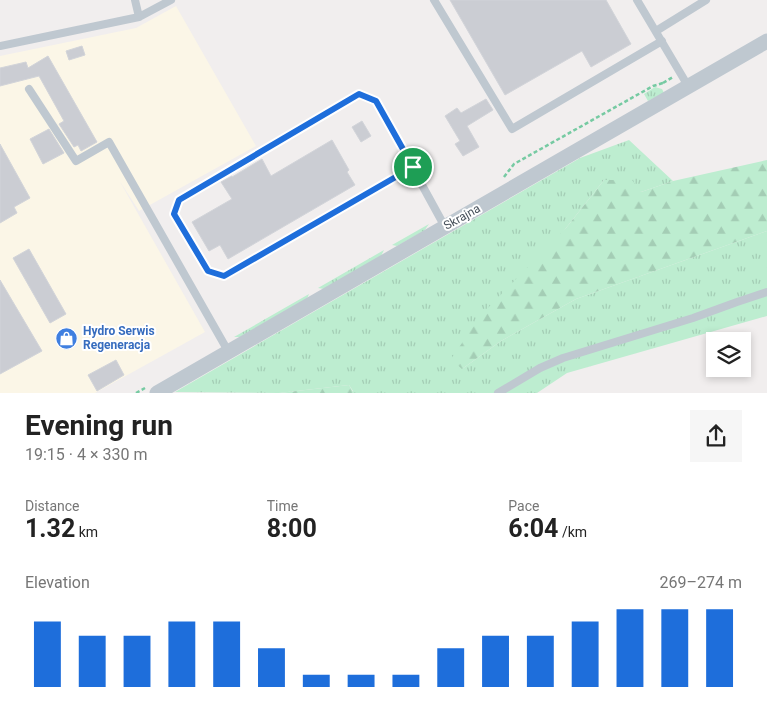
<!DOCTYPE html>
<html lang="en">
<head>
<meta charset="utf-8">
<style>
	body { margin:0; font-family:Roboto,sans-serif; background:#f6f6f6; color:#222; height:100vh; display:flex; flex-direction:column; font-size:19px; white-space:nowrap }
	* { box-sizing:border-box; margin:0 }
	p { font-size:16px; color:#767676 }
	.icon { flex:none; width:28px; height:28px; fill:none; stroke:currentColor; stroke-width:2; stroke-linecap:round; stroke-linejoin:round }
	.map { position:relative; height:393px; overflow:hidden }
	.panel { display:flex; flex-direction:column; background:#fff; flex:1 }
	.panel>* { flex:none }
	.fabs { position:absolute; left:706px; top:332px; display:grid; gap:10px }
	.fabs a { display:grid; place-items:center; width:45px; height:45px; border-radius:0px; background:#fff; box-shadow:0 2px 8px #0003; font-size:25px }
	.pin { position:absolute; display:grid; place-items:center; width:42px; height:42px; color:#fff; margin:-21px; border:2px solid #fff; border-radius:50%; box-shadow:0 1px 5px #0007 }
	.round { display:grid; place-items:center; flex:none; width:52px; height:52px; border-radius:0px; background:#f6f6f6 }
	.summary { display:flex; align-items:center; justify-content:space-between; height:85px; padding:0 25px }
	h1 { font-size:28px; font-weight:700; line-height:38px }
	.stats { display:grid; grid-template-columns:repeat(3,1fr); gap:8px; height:85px; padding:5px 25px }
	.stats div { display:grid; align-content:center }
	.stats b { font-size:25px; font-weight:700 }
	.stats small { font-size:14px; font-weight:400 }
	.stats p { font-size:14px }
	.chart { height:140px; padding:10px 25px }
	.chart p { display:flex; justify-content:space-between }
	.chart svg { width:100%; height:90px; margin-top:5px; stroke:#1e6edb; stroke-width:6 }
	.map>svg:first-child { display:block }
	.commercial { fill:#fbf6e7 }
	.grass { fill:url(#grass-tufts) }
	.forest { fill:url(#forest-firs) }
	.building { fill:#cbcdd3; stroke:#d2d4d9 }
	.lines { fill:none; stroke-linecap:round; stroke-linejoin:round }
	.path { stroke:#76caa2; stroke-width:2.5; stroke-dasharray:4 2.5; stroke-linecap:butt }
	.lane { stroke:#bfc8d0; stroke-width:8 }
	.street { stroke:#bfc8d0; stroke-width:15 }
	.route-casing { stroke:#fff; stroke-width:10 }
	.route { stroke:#1e6edb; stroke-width:6 }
	.labels { text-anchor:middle; stroke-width:4; stroke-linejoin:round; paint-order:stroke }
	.street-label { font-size:12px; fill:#47515b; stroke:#fff }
	.shop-label { font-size:12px; font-weight:bold; fill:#366cbe; stroke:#fff; text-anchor:start }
</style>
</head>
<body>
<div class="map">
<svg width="767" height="393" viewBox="0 0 767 393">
	<defs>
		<pattern id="grass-tufts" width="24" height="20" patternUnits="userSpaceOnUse" patternTransform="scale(1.25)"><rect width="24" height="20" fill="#bdedd0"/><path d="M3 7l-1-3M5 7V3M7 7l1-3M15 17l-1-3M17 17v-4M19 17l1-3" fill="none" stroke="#a4cdb5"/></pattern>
		<pattern id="forest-firs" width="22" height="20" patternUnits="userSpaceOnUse" patternTransform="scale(1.25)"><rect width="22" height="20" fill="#bdedd0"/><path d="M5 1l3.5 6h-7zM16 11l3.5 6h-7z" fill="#a4cdb5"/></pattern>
	</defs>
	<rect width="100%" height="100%" fill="#f1eeee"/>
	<!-- commercial -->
	<path class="commercial" d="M176 6 256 146 139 211 119 180 205 332 95 393H0V56L136 28Z"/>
	<!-- grass -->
	<path class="grass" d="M655 87 662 89 664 93 648 101 644 94Z
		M629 140 673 181 641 192 604 180 566 228 462 369 501 341 576 299 767 231V316L567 373 537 393H352L353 391 349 385 279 393 175 392 580 158Z
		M429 224 424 231 397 246 392 245Z
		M384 250 381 256 324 289 318 288Z
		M309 294 307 299 240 337H234Z"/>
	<!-- forest -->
	<path class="forest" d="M767 160V231L576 299 501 341 462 369 451 359 482 314 566 228 604 180H632L641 192 673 181Z
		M349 385 353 392 352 393H279Z"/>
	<!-- building -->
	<path class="building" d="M450 0H606L631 44 591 67 582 51 505 95Z
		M82 46 85 55 69 60 66 51Z
		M48 56 97 142 81 151 78 145 74 147 59 124 64 121 39 76 0 86V68L26 62 28 68Z
		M486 99 493 110 467 126 479 147 463 156 455 144 460 141 445 116 457 108 461 113Z
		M362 121 371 136 361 142 352 127Z
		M49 129 64 153 43 164 30 139Z
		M332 140 349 170 347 172 355 185 228 259 220 245 209 251 192 222 232 199 221 182 232 176V177L262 159 271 176Z
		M0 144 30 198 14 207 17 213 0 223Z
		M29 249 66 314 50 323 13 258Z
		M0 280 42 351 0 374Z
		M116 360 124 375 97 391 88 375Z"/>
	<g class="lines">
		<!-- path -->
		<path class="path" d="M663 83 673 77
			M504 177 514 164 653 86 663 83
			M136 393 145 388"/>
		<!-- lane -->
		<path class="lane" d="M135 0 139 17
			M434 0 512 129 662 41
			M637 0 688 86
			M656 31 706 0
			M0 46 139 17 171 0
			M29 89 76 161 109 142 228 351
			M413 167 225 276 208 271 174 214 179 200 359 94 376 101 445 227
			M498 393 540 368 563 358 693 318 737 302 767 292"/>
		<!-- street -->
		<path class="street" d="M157 393 767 41"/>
	</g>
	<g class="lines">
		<defs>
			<path id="route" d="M359 94 376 101 413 167 224 276 208 271 174 214 179 200Z"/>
		</defs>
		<!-- route casing -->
		<use href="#route" class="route-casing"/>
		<!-- route -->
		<use href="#route" class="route"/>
	</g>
	<!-- icons -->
	<defs>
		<symbol id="shop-disc" viewBox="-11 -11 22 22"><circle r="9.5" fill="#3f7fe0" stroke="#fff"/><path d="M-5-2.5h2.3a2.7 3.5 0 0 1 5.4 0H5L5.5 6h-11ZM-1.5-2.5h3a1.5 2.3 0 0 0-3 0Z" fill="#fff"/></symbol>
	</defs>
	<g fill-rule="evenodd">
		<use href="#shop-disc" x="54" y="326" width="25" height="25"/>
	</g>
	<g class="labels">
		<!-- street labels -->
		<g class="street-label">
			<text transform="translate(462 217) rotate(-29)" y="4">Skrajna</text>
		</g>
		<!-- shop labels -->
		<g class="shop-label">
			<text x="83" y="335">Hydro Serwis<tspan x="83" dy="14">Regeneracja</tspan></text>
		</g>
	</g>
</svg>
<div class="fabs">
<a><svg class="icon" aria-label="layers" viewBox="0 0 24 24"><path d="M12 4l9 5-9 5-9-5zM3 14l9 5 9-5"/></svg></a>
</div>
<div class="pin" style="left:413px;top:167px;background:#1e9e55"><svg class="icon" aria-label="arrive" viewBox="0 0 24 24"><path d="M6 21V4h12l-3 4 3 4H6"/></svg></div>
</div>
<section class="panel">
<div class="summary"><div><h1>Evening run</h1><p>19:15 · 4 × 330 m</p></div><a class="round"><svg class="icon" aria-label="share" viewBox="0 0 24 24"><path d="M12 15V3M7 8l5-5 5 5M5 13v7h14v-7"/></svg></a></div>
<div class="stats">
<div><p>Distance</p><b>1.32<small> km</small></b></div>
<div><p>Time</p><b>8:00</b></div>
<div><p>Pace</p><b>6:04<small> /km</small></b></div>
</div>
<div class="chart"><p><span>Elevation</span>269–274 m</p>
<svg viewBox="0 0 160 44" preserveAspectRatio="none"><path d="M5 44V12M15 44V19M25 44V19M35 44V12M45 44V12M55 44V25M65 44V38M75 44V38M85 44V38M95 44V25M105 44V19M115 44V19M125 44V12M135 44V6M145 44V6M155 44V6"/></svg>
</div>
</section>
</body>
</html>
